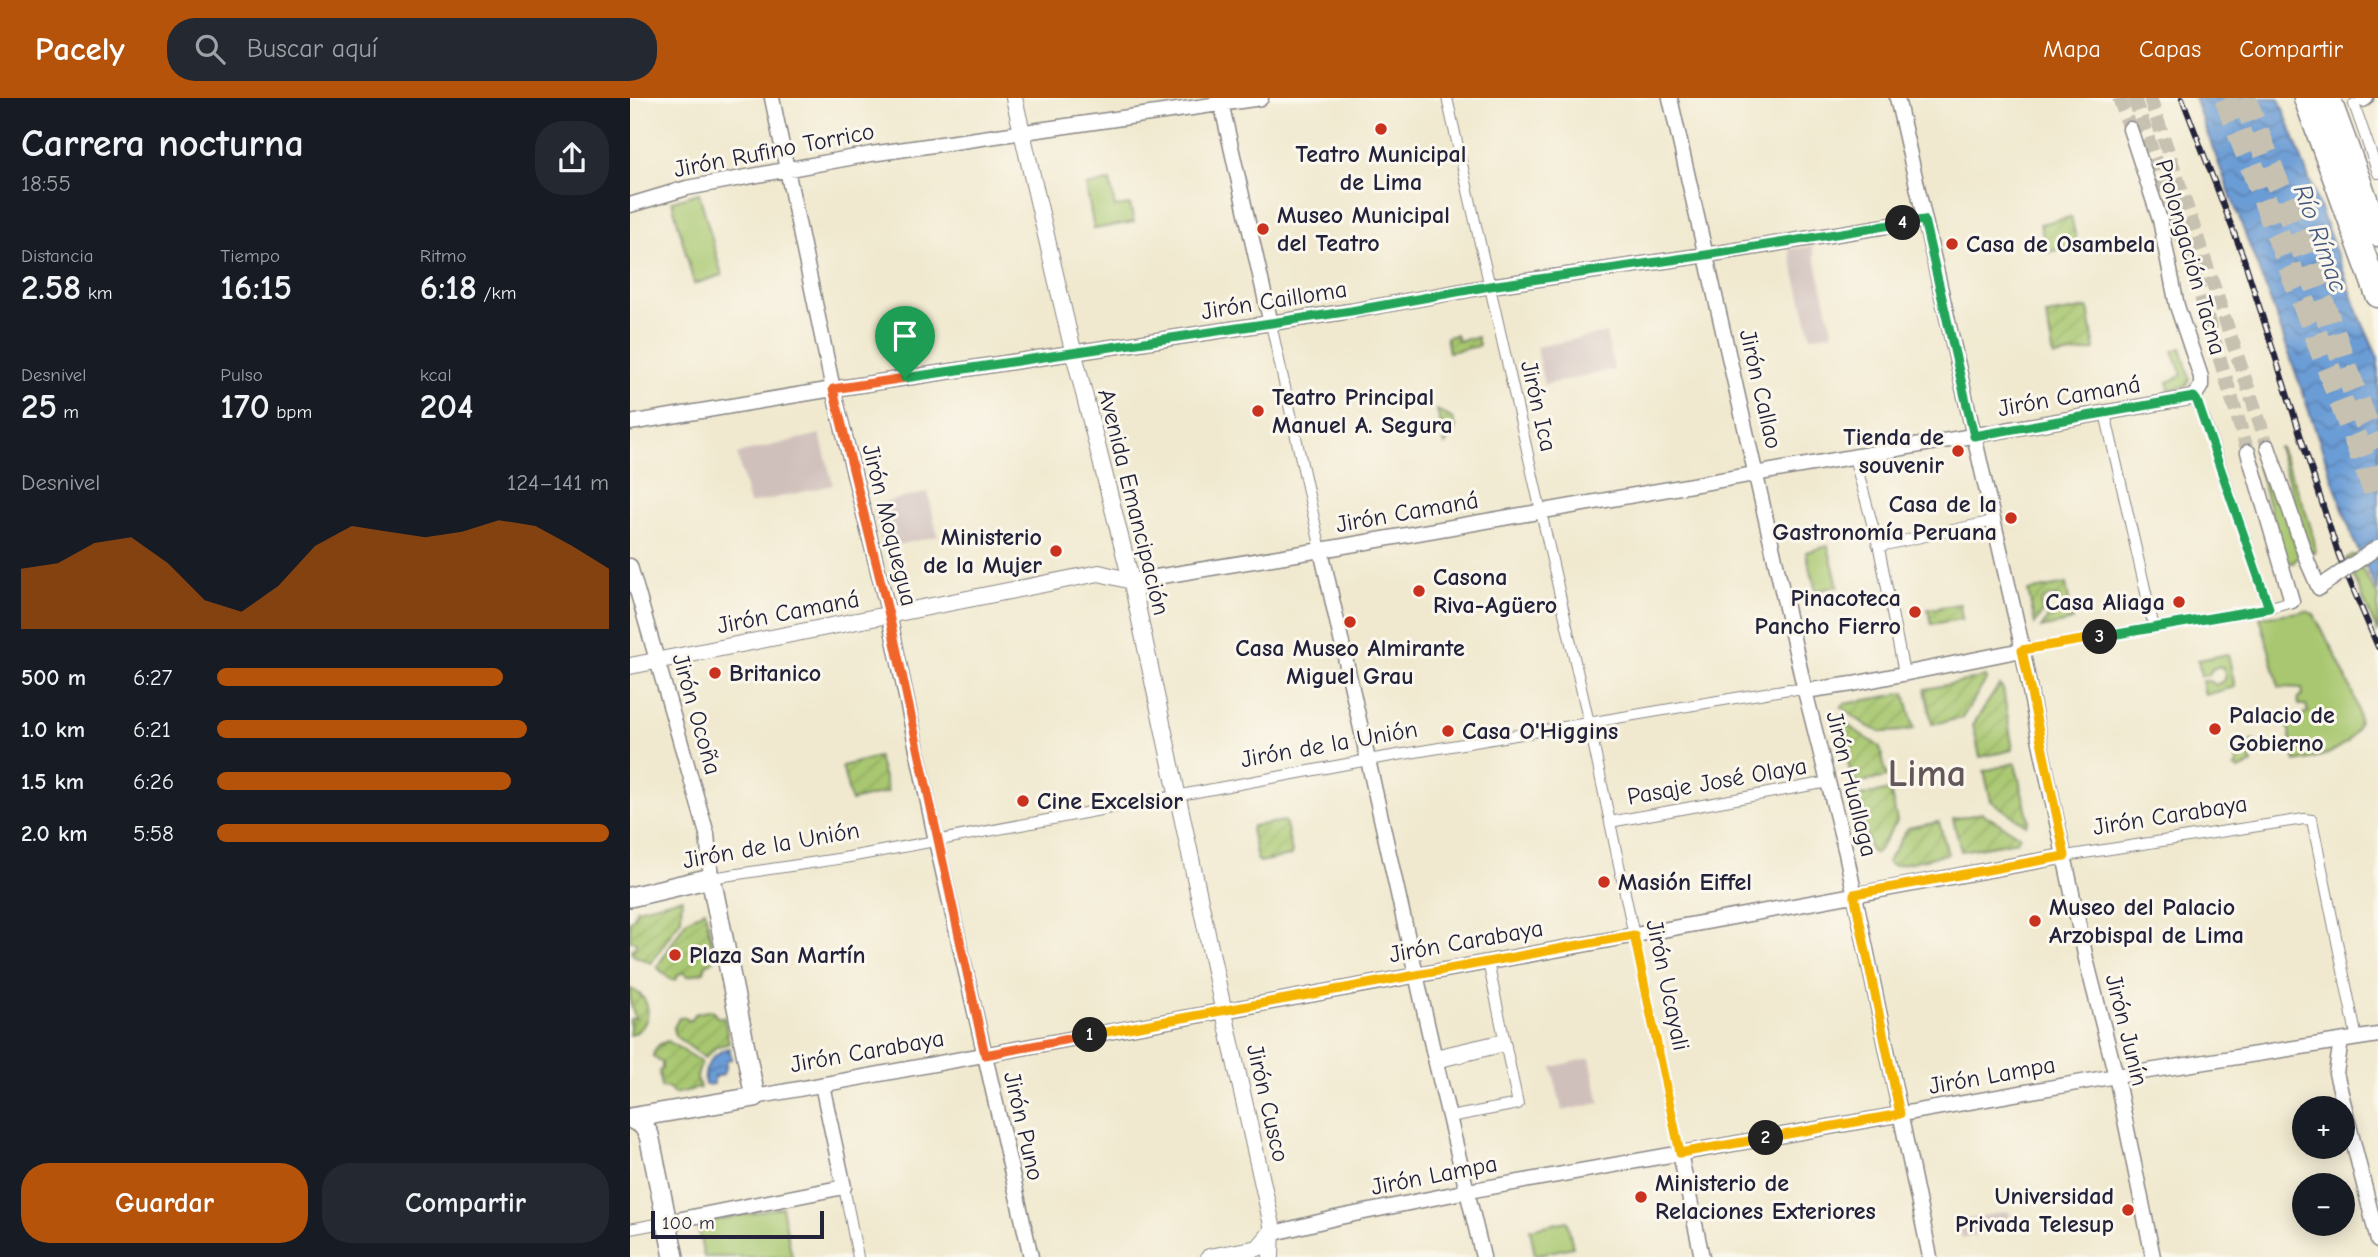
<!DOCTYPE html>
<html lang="es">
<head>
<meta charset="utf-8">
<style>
	body { margin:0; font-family:"Comic Neue",sans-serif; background:#242831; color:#f1f3f6; height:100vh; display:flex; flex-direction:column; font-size:26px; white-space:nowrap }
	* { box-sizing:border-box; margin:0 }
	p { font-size:23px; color:#9ea1a6 }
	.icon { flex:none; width:38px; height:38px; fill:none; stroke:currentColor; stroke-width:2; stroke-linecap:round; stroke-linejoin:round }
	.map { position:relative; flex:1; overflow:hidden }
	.side { display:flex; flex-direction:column; background:#171b24; width:630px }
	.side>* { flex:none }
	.controls { position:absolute; left:1662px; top:998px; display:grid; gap:14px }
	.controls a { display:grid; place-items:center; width:63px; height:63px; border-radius:50%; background:#171b24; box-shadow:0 4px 18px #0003; font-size:35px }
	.scale { position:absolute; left:21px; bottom:18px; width:173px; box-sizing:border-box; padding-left:7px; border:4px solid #22223b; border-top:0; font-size:19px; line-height:24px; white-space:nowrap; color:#22223b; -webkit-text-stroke:5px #fbf7ec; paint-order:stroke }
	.pin { position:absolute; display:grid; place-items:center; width:60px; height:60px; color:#fff; margin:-72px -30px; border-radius:50% 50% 50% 0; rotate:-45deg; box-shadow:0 0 7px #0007 }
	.pin .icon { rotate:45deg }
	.km { position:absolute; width:35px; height:35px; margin:-18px; border-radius:50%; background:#222; color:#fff; font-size:19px; line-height:35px; text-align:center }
	.round { display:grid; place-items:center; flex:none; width:74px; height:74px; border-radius:28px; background:#242831 }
	.overview { display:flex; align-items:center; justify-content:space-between; height:119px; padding:0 21px }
	h1 { font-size:38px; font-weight:800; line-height:52px }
	.figures { display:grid; grid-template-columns:repeat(3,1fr); gap:10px; height:119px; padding:7px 21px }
	.figures div { display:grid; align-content:center }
	.figures b { font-size:35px; font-weight:800 }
	.figures small { font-size:19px; font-weight:400 }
	.figures p { font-size:19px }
	.chart { height:196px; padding:14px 21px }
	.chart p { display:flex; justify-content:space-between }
	.chart svg { width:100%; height:126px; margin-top:7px; fill:#b45309; opacity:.7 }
	.primary-button { display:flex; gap:14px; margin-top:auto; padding:14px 21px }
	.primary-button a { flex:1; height:80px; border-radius:28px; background:#b45309; color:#fff; font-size:28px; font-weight:800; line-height:80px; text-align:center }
	.primary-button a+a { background:#242831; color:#f1f3f6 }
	ul { padding:0 21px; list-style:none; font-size:23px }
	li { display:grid; grid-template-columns:112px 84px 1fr; align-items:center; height:52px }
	li i { height:18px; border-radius:9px; background:#b45309 }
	header { display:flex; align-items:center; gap:42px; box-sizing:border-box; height:98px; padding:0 35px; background:#b45309; color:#fff }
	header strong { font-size:33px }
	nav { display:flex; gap:38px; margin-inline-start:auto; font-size:24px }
	.search { width:490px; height:63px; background:#242831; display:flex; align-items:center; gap:18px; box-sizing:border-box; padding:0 24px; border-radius:28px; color:#9ea1a6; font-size:26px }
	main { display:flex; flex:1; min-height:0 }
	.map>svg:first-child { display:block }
	.industrial { fill:#d0c0bc }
	.green { fill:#a8c76f; stroke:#657455; stroke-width:2 }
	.garden { fill:url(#garden-furrows); stroke:#657455; stroke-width:2 }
	.water { fill:url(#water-waves); stroke:#465f88; stroke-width:2 }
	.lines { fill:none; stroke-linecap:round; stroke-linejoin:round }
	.minor-tunnel { stroke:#c7c1b1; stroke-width:14; stroke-dasharray:14 7; stroke-linecap:butt }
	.motorway-tunnel { stroke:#c7c1b1; stroke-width:24; stroke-dasharray:24 12; stroke-linecap:butt }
	.pedestrian-casing { stroke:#898685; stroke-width:12 }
	.minor-casing { stroke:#898685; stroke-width:17 }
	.tertiary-casing { stroke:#898685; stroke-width:18 }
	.secondary-casing { stroke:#898685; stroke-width:22 }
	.motorway-casing { stroke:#898685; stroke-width:27 }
	.pedestrian { stroke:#fff; stroke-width:10 }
	.minor { stroke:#fff; stroke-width:14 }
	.tertiary { stroke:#fff; stroke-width:16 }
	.secondary { stroke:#fff; stroke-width:19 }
	.motorway { stroke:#fff; stroke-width:24 }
	.rail-casing { stroke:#22223b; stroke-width:6 }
	.rail { stroke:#fbf7ec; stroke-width:3.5; stroke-dasharray:10; stroke-linecap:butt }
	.minor-bridge-casing { stroke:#898685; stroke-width:17; stroke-linecap:butt }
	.minor-bridge { stroke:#fff; stroke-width:14 }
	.split-1-casing { stroke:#fff; stroke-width:14 }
	.split-2-casing { stroke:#fff; stroke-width:14 }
	.split-3-casing { stroke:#fff; stroke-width:14 }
	.split-4-casing { stroke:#fff; stroke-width:14 }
	.split-5-casing { stroke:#fff; stroke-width:14 }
	.split-1 { stroke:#f0652b; stroke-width:9 }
	.split-2 { stroke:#f5b400; stroke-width:9 }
	.split-3 { stroke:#f5b400; stroke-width:9 }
	.split-4 { stroke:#22a559; stroke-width:9 }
	.split-5 { stroke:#22a559; stroke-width:9 }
	.poi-dot { fill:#c8321e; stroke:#fbf7ec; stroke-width:2.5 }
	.labels { text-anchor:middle; stroke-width:6; stroke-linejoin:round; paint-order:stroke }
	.street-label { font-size:24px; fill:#22223b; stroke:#fbf7ec }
	.poi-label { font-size:24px; font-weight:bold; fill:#22223b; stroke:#fbf7ec; text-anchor:start }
	.water-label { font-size:26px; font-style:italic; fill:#435980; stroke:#fbf7ec }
	.town-label { font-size:38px; font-weight:bold; fill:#64575a; stroke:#fbf7ec }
</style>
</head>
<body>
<header>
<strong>Pacely</strong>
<div class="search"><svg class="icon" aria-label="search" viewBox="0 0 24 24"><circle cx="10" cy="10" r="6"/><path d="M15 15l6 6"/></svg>Buscar aquí</div>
<nav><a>Mapa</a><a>Capas</a><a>Compartir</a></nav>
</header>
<main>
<section class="side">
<div class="overview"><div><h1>Carrera nocturna</h1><p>18:55</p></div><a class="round"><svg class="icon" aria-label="share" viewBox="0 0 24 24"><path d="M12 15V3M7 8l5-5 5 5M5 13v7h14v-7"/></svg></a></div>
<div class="figures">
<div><p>Distancia</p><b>2.58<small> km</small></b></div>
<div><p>Tiempo</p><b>16:15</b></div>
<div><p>Ritmo</p><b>6:18<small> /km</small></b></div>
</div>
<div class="figures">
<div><p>Desnivel</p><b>25<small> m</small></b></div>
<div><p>Pulso</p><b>170<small> bpm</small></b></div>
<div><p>kcal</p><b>204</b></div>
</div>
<div class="chart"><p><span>Desnivel</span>124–141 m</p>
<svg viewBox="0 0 160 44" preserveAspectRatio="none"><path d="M0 44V23L10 21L20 14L30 12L40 21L50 34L60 38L70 29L80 15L90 8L100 10L110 12L120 10L130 6L140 8L150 15L160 23V44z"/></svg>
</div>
<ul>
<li><b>500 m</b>6:27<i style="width:73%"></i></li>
<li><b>1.0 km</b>6:21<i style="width:79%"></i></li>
<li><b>1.5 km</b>6:26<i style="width:75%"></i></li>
<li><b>2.0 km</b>5:58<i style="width:100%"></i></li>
</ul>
<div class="primary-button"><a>Guardar</a><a>Compartir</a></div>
</section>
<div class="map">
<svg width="1748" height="1159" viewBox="0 0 1748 1159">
	<defs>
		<pattern id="garden-furrows" width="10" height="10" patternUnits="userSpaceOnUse" patternTransform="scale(1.75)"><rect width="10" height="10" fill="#a8c76f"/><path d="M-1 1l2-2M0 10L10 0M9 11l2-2" fill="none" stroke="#90ab61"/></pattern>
		<pattern id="water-waves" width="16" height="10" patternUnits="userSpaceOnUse" patternTransform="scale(1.75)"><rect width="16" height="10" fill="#6b9cd5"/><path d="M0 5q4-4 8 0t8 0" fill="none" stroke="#587fae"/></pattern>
	</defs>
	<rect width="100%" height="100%" fill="#fbf7ec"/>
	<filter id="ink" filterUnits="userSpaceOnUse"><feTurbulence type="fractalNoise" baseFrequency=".0143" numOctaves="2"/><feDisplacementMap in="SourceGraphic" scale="14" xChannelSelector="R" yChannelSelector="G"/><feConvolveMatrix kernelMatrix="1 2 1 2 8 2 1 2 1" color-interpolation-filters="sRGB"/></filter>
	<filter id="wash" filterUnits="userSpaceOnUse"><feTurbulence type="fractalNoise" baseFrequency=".00686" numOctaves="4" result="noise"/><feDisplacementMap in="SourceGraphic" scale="28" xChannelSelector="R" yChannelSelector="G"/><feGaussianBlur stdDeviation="1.57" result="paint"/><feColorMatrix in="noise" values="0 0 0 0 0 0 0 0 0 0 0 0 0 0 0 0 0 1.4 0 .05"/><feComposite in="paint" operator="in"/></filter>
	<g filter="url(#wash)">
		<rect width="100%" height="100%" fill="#f0e9cf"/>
		<!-- industrial -->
		<path class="industrial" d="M1182 148 1203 235 1181 239 1159 151Z
			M976 235 984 272 914 287 906 249Z
			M190 336 203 387 119 406 107 356Z
			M298 394 308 438 253 450 242 407Z
			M960 960 970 1005 932 1013 922 969Z
			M1379 1113 1382 1129 1332 1140 1328 1123Z"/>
		<!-- green -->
		<path class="green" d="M480 83 485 109 500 107 504 124 464 131 456 88Z
			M69 95 92 177 64 186 42 103Z
			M1551 250 1560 281 1557 288 1539 292 1538 284 1552 277 1543 253Z
			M1648 349H1650C1658 371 1688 436 1685 455L1680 454Z
			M1632 365H1637L1669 458 1663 465 1655 462 1628 370Z
			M1198 448 1208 488 1186 493 1176 454Z
			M1721 457H1724L1748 499V535L1716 461Z
			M1677 513 1684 517C1695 538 1735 607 1728 627 1718 653 1689 660 1665 664L1657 623 1678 614 1676 607H1669L1668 600 1673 596 1672 590 1649 589 1630 519Z
			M1598 556 1605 589 1575 597 1572 583H1579L1586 587 1594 582 1596 578 1593 570 1589 568 1582 571 1579 577 1571 578 1568 562Z
			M1624 643 1625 650 1620 656 1622 666 1609 672 1604 669 1607 667 1603 654 1600 652 1604 648Z
			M152 1109 162 1159H74L67 1126Z
			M937 1123 943 1149 905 1157 900 1131Z"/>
		<!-- garden -->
		<path class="garden" d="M1441 119 1448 148 1417 154 1410 126Z
			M1458 210 1465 252 1424 259 1416 217Z
			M826 237 828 243 847 239 849 248 819 254 816 239Z
			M807 312 823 321 826 330 815 347Z
			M1436 486 1443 523 1411 530 1418 519H1424L1432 510 1428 500 1419 498 1411 504 1412 515 1405 526 1398 493Z
			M1330 506 1332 521 1301 526 1298 511Z
			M1355 579 1357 581 1332 620 1302 626 1295 591Z
			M1369 587 1373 591 1383 652 1350 659 1343 627Z
			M1275 595 1284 631C1242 639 1244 632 1211 609L1214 606Z
			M1213 624 1250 649 1257 679 1223 686 1210 629Z
			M248 659 258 694 221 703 212 668Z
			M1385 665 1399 722 1396 727 1361 703 1354 673Z
			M1260 692 1267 723 1246 756 1240 753 1227 699Z
			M1352 715 1390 738 1387 743 1331 753 1323 721Z
			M654 723 656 726 662 755 660 758 630 764 627 761 621 731 623 728Z
			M1309 724 1318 756 1263 768 1257 764 1278 730Z
			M52 800 51 821 21 865 3 857 2 852 6 848V844L0 843V823L4 820 6 811Z
			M75 812 85 861 76 866 74 874 58 878 53 874 47 878V881L41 882 27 869 56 823Z
			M0 891C24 899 23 929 0 937V921L5 920 0 903Z
			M82 912 87 919H94L99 945 86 949 75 960 45 938 43 931 49 920 54 919 60 923 65 916Z
			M38 943 71 964 67 979 70 990 44 996 39 990 31 989 29 973 32 971V965L23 958C25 948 29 946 38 943Z"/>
		<!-- water -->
		<path class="water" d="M1564 0H1649L1732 224 1748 260V494L1724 443 1646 218Z
			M99 950 102 961 96 962V971L92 977 84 979V986L75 987C72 969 84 954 99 950Z"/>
	</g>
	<g filter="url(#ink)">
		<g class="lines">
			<!-- minor-tunnel -->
			<path class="minor-tunnel" d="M1489 0 1500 31
				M1504 0 1559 159 1618 354
				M1520 0 1638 349"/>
			<!-- motorway-tunnel -->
			<path class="motorway-tunnel" d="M1596 0 1748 401
				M1614 0 1673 151 1734 320 1748 350"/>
			<defs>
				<path id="pedestrian" d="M817 0 959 625 1050 1055
					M1724 6 1748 75
					M641 226 691 452
					M1564 299 1574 320 1639 510
					M1475 315 1524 530
					M1224 359 1248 447
					M1250 448 1364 423
					M1249 450 1274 575
					M1392 552 1634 511 1655 505
					M980 724 1193 685 1200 689
					M1435 758 1674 721 1682 722 1727 941
					M81 780 214 760 738 662 1159 591 1175 593
					M804 957 874 941
					M806 965 876 948
					M820 1019 888 1006 858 864
					M214 1089 228 1159
					M0 1131 37 1124"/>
				<path id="minor" d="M142 0 203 291 259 517 306 743 401 1159
					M590 0 641 226
					M1040 0 1175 593 1216 755 1300 1159
					M1267 0 1390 539 1407 630 1456 861 1486 978 1523 1159
					M1733 2 1736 0
					M0 107 57 90 241 56 631 0
					M0 325 203 291 721 213 860 188 1076 157 1294 122
					M1638 349 1678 465 1689 490 1700 482
					M1618 354 1662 503
					M691 452 805 961 853 1159
					M0 468 77 736 81 780
					M502 483 691 452 1564 299 1571 288V279L1547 208 1530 122 1500 31
					M1175 593 1223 586 1392 552
					M1711 943 1706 975 1748 1143
					M125 999 1435 758
					M1050 1055 1072 1159
					M37 1124 214 1089 192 987
					M640 1136 705 1120 838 1093 1486 978 1748 937"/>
				<path id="tertiary" d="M384 0 439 236 504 494 591 901 642 1127 641 1159
					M0 568 469 475 502 483
					M579 1159 628 1150 640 1136"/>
				<path id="secondary" d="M0 799 81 780 125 999 0 1020
					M0 1020 13 1027 19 1037 44 1159"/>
				<path id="motorway" d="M1676 0 1748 197
					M1698 0 1748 136"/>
			</defs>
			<!-- pedestrian casing -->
			<use href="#pedestrian" class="pedestrian-casing"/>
			<!-- minor casing -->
			<use href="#minor" class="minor-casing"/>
			<!-- tertiary casing -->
			<use href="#tertiary" class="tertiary-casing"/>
			<!-- secondary casing -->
			<use href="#secondary" class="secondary-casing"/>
			<!-- motorway casing -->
			<use href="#motorway" class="motorway-casing"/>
			<!-- pedestrian -->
			<use href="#pedestrian" class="pedestrian"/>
			<!-- minor -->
			<use href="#minor" class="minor"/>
			<!-- tertiary -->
			<use href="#tertiary" class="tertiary"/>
			<!-- secondary -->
			<use href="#secondary" class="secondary"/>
			<!-- motorway -->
			<use href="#motorway" class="motorway"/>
			<defs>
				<path id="rail" d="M1552 0 1613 158 1709 458 1748 549"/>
			</defs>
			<!-- rail casing -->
			<use href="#rail" class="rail-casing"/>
			<!-- rail -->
			<use href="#rail" class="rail"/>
			<defs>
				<path id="minor-bridge" d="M1700 482 1748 449"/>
			</defs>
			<!-- minor-bridge casing -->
			<use href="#minor-bridge" class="minor-bridge-casing"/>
			<!-- minor-bridge -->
			<use href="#minor-bridge" class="minor-bridge"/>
		</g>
	</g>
	<g class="lines" filter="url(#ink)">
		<defs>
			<path id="split-1" d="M275 280 203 291 259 517 355 957 460 937"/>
			<path id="split-2" d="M460 937 1004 837 1050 1055 1136 1040"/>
			<path id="split-3" d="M1136 1040 1270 1016 1224 796 1435 758 1392 552 1470 539"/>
			<path id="split-4" d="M1273 125 1294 122 1344 338 1564 299 1567 303 1639 510 1470 539"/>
			<path id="split-5" d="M275 280 721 213 860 188 1076 157 1273 125"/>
		</defs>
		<!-- split-1 casing -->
		<use href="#split-1" class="split-1-casing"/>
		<!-- split-2 casing -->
		<use href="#split-2" class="split-2-casing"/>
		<!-- split-3 casing -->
		<use href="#split-3" class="split-3-casing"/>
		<!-- split-4 casing -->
		<use href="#split-4" class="split-4-casing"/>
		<!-- split-5 casing -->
		<use href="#split-5" class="split-5-casing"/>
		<!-- split-1 -->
		<use href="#split-1" class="split-1"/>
		<!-- split-2 -->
		<use href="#split-2" class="split-2"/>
		<!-- split-3 -->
		<use href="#split-3" class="split-3"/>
		<!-- split-4 -->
		<use href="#split-4" class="split-4"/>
		<!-- split-5 -->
		<use href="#split-5" class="split-5"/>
	</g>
	<!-- markers -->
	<g class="poi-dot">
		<circle cx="751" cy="31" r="7"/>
		<circle cx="633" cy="131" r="7"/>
		<circle cx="1322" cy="146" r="7"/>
		<circle cx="628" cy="313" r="7"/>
		<circle cx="1328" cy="353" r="7"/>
		<circle cx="1381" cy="420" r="7"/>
		<circle cx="426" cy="453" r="7"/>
		<circle cx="789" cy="493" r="7"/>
		<circle cx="1549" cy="504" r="7"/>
		<circle cx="1285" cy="514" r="7"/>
		<circle cx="720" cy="524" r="7"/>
		<circle cx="85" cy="575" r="7"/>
		<circle cx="1585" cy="631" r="7"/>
		<circle cx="818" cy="633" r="7"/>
		<circle cx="393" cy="703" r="7"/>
		<circle cx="974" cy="784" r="7"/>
		<circle cx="1405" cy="823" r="7"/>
		<circle cx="45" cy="857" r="7"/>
		<circle cx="1011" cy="1099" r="7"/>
		<circle cx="1498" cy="1112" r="7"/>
	</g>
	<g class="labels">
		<!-- street labels -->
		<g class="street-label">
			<text transform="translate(144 52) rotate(-11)" y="8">Jirón Rufino Torrico</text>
			<text transform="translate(1561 159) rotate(74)" y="8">Prolongación Tacna</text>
			<text transform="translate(644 202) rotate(-9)" y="8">Jirón Cailloma</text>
			<text transform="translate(1131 291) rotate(77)" y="8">Jirón Callao</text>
			<text transform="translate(1439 298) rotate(-10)" y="8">Jirón Camaná</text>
			<text transform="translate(909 308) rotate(77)" y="8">Jirón Ica</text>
			<text transform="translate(504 404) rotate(76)" y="8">Avenida Emancipación</text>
			<text transform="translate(777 414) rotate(-10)" y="8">Jirón Camaná</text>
			<text transform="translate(260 427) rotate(76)" y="8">Jirón Moquegua</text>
			<text transform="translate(158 514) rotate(-11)" y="8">Jirón Camaná</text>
			<text transform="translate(67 616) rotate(74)" y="8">Jirón Ocoña</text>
			<text transform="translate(699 646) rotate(-10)" y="8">Jirón de la Unión</text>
			<text transform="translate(1087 683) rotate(-10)" y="8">Pasaje José Olaya</text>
			<text transform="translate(1222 686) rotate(76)" y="8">Jirón Huallaga</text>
			<text transform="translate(1540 717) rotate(-9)" y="8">Jirón Carabaya</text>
			<text transform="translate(141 747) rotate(-10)" y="8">Jirón de la Unión</text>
			<text transform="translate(836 843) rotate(-10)" y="8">Jirón Carabaya</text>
			<text transform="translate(1038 887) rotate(78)" y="8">Jirón Ucayali</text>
			<text transform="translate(1497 932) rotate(76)" y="8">Jirón Junín</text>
			<text transform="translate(237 953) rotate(-10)" y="8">Jirón Carabaya</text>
			<text transform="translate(1362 977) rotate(-10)" y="8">Jirón Lampa</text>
			<text transform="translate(638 1005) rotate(77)" y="8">Jirón Cusco</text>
			<text transform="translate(394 1028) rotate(77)" y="8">Jirón Puno</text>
			<text transform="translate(804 1077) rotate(-11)" y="8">Jirón Lampa</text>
		</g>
		<!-- poi labels -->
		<g class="poi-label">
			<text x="751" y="64" text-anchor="middle">Teatro Municipal<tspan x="751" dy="28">de Lima</tspan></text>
			<text x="647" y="125">Museo Municipal<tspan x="647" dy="28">del Teatro</tspan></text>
			<text x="1336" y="154">Casa de Osambela</text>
			<text x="642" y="307">Teatro Principal<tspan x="642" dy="28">Manuel A. Segura</tspan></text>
			<text x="1314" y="347" text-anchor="end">Tienda de<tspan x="1314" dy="28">souvenir</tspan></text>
			<text x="1367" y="414" text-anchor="end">Casa de la<tspan x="1367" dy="28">Gastronomía Peruana</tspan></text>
			<text x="412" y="447" text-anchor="end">Ministerio<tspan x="412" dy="28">de la Mujer</tspan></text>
			<text x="803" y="487">Casona<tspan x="803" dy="28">Riva-Agüero</tspan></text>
			<text x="1271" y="508" text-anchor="end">Pinacoteca<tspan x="1271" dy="28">Pancho Fierro</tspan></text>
			<text x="1535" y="512" text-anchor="end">Casa Aliaga</text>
			<text x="720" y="558" text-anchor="middle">Casa Museo Almirante<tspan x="720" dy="28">Miguel Grau</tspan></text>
			<text x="99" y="583">Britanico</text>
			<text x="1599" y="625">Palacio de<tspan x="1599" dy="28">Gobierno</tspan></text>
			<text x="832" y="641">Casa O'Higgins</text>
			<text x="407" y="711">Cine Excelsior</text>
			<text x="988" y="792">Masión Eiffel</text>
			<text x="1419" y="817">Museo del Palacio<tspan x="1419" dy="28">Arzobispal de Lima</tspan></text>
			<text x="59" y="865">Plaza San Martín</text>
			<text x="1025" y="1093">Ministerio de<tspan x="1025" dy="28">Relaciones Exteriores</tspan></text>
			<text x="1484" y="1106" text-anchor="end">Universidad<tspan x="1484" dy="28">Privada Telesup</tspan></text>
		</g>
		<!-- water labels -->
		<g class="water-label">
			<text transform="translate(1691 140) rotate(70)" y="9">Río Rímac</text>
		</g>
		<!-- town labels -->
		<g class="town-label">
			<text x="1297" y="688">Lima</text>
		</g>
	</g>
</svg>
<div class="controls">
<a>+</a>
<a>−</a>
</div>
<div class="scale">100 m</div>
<div class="pin" style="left:275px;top:280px;background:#1e9e55"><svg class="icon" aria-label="arrive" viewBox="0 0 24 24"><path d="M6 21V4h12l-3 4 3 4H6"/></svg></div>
<b class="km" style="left:460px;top:937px">1</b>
<b class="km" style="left:1136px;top:1040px">2</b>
<b class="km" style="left:1470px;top:539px">3</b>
<b class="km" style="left:1273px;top:125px">4</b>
</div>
</main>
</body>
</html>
